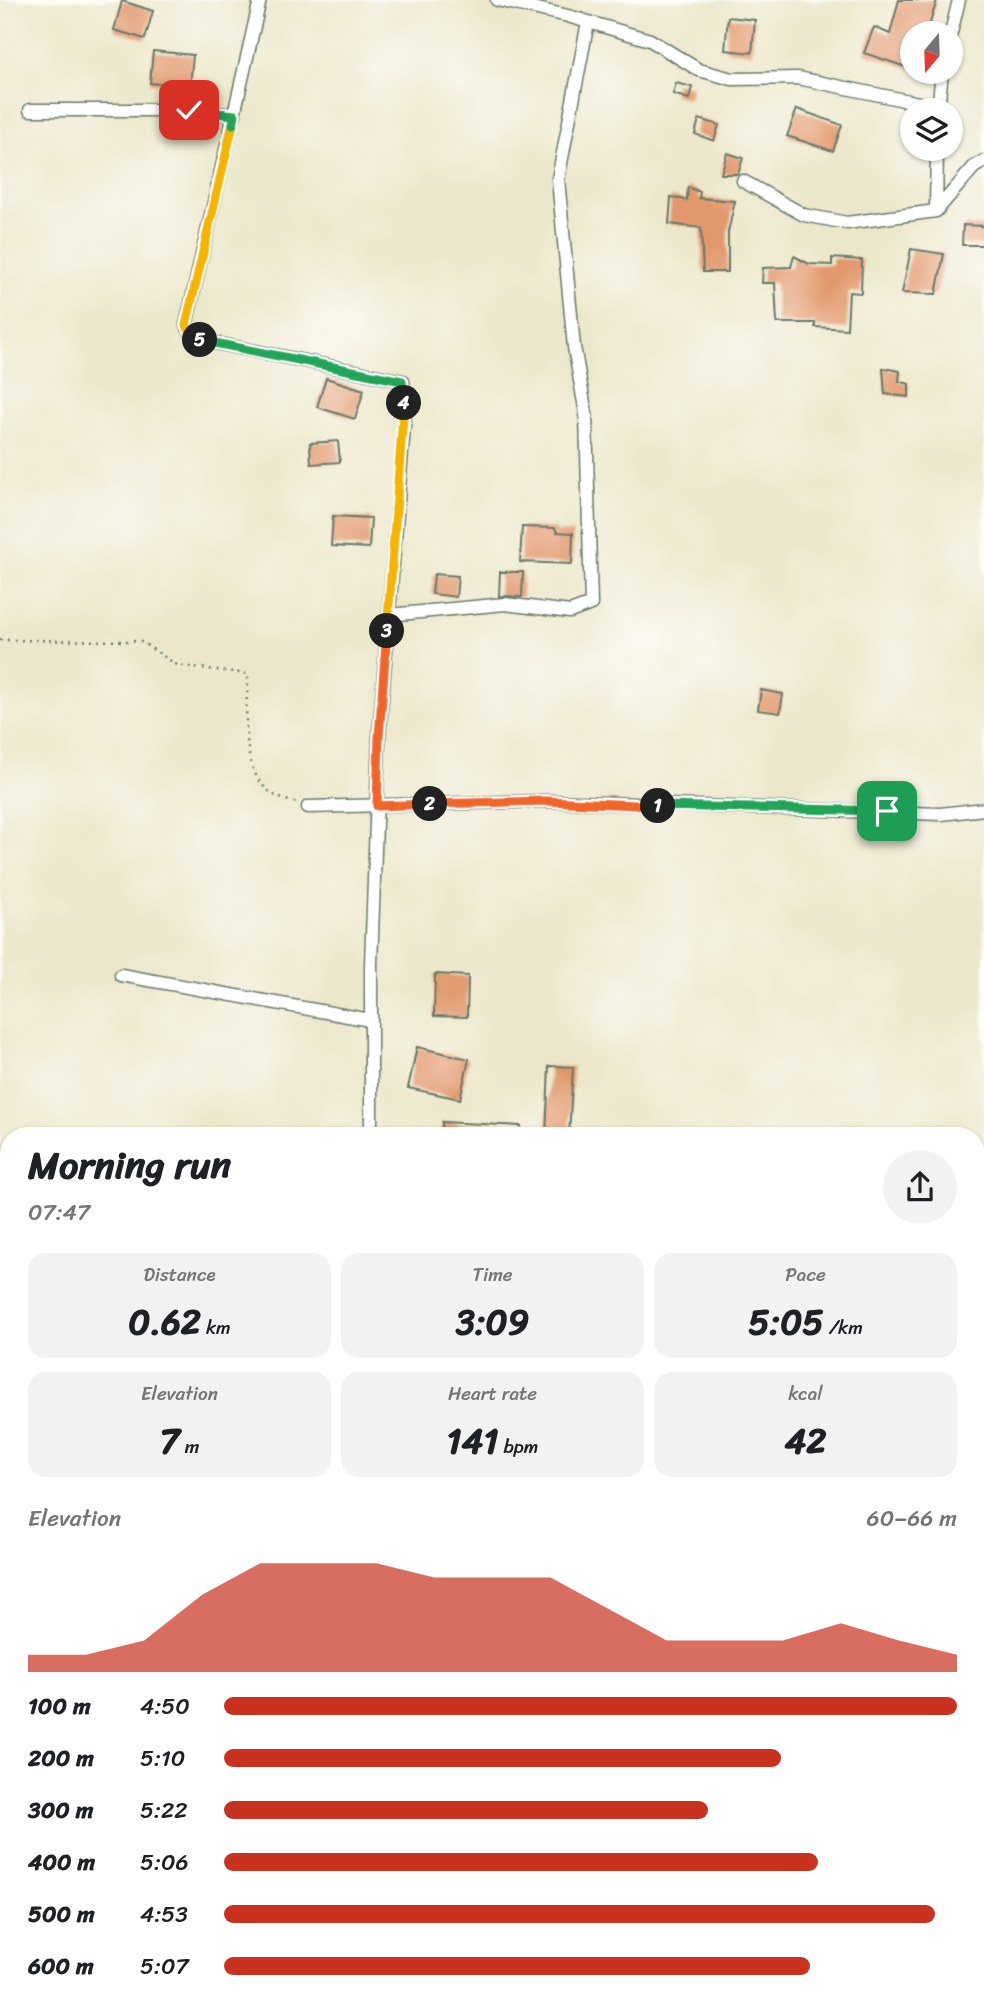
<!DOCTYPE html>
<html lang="en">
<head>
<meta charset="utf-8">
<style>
	body { margin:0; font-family:Sriracha,sans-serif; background:#f2f2f2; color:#202124; height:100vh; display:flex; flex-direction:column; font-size:26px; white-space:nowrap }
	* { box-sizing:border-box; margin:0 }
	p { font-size:23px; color:#757577 }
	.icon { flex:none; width:38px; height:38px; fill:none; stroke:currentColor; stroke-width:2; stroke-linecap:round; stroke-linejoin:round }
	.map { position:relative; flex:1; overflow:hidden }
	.drawer { position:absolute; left:0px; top:1127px; width:985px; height:882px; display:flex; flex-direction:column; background:#fff; border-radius:28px 28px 0 0; box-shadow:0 2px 5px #0004 }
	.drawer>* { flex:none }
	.needle { width:46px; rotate:199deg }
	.tools { position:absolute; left:900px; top:21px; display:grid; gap:14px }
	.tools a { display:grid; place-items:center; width:63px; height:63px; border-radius:50%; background:#fff; box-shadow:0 2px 5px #0004; font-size:35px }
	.pin { position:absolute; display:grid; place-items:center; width:60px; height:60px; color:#fff; margin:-30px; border-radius:14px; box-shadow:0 4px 10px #0006 }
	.km { position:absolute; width:35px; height:35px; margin:-18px; border-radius:50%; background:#222; color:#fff; font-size:19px; line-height:35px; text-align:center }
	.round { display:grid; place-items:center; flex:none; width:74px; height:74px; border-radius:37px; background:#f2f2f2 }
	.summary { display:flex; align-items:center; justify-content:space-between; height:119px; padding:0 28px }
	h1 { font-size:38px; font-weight:700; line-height:52px }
	.metrics { display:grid; grid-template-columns:repeat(3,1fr); gap:10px; height:119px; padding:7px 28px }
	.metrics div { display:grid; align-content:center; border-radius:18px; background:#f2f2f2; text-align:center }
	.metrics b { font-size:35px; font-weight:700 }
	.metrics small { font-size:19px; font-weight:400 }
	.metrics p { font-size:19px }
	.chart { height:196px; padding:14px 28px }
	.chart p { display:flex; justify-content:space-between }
	.chart svg { width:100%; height:126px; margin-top:7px; fill:#c8321e; opacity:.7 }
	ul { padding:0 28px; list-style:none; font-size:23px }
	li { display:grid; grid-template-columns:112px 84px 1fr; align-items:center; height:52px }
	li i { height:18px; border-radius:9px; background:#c8321e }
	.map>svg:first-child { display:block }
	.green { fill:#9fc069; stroke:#5f7e4e; stroke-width:2 }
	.building { fill:#e2986c }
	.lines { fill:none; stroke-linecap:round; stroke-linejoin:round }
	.minor-casing { stroke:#677869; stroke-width:15 }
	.path { stroke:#677869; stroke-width:2.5; stroke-dasharray:2 5; stroke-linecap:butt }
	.minor { stroke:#fff; stroke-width:12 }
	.split-1-casing { stroke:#fff; stroke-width:14 }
	.split-2-casing { stroke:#fff; stroke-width:14 }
	.split-3-casing { stroke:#fff; stroke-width:14 }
	.split-4-casing { stroke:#fff; stroke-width:14 }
	.split-5-casing { stroke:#fff; stroke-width:14 }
	.split-6-casing { stroke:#fff; stroke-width:14 }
	.split-7-casing { stroke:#fff; stroke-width:14 }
	.split-1 { stroke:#22a559; stroke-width:9 }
	.split-2 { stroke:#f0652b; stroke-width:9 }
	.split-3 { stroke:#f0652b; stroke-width:9 }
	.split-4 { stroke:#f5b400; stroke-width:9 }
	.split-5 { stroke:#22a559; stroke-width:9 }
	.split-6 { stroke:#f5b400; stroke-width:9 }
	.split-7 { stroke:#22a559; stroke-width:9 }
</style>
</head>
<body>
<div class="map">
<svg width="984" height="2009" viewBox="0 0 984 2009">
	<rect width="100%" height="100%" fill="#fdfcf7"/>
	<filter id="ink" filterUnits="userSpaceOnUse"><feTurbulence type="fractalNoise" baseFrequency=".0143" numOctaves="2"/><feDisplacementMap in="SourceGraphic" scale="14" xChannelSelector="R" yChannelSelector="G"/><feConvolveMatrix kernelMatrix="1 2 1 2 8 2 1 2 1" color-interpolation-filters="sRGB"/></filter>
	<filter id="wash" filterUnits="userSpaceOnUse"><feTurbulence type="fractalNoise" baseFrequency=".00686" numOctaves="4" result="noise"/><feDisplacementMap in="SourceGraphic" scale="28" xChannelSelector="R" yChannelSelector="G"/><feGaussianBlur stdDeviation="1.57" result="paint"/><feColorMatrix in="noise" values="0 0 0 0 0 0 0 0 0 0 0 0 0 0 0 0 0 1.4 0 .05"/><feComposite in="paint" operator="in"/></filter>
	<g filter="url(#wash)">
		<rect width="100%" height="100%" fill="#ece7cb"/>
		<!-- green -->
		<path class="green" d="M984 1399V1643L976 1641V1411Z"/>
		<g id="blocks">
			<!-- building -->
			<path class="building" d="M899 0H937L927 33H912V69L864 53 874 27 890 34Z
				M122 1 153 11 145 39 114 30Z
				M728 17 755 20 752 53 725 50Z
				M153 51 193 55 190 87 150 83Z
				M676 83 692 87 689 99 673 94Z
				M797 109 842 125 833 151 787 136Z
				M699 119 719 125 714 141 695 134Z
				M727 153 743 158 738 174H721Z
				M688 187 700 192 699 198 735 201 728 232V272H703L701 228 669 224 671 197 687 200Z
				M963 225 984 226V245H962Z
				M911 249 944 254 936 294 902 293Z
				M794 256 809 264 832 265V258L862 260 861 293 849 292 847 329 815 327V323H777L775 283H762L763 268 791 267Z
				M883 368 900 371 899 381 909 384V397L885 394Z
				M326 378 364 390 355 419 317 407Z
				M338 441 340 462 311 464 310 443Z
				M333 516 371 518 369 548 331 546Z
				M522 527 555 528 557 532 573 533 572 564 520 562Z
				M500 572H523L522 597 499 596Z
				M434 574 458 576 456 597 432 594Z
				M761 690 783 694 780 713 758 710Z
				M435 974 468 976 467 1017 434 1016Z
				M417 1047 469 1059 460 1099 408 1088Z
				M549 1066 573 1067 569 1136H546Z
				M442 1122 521 1126V1136H442Z"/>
		</g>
	</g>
	<g filter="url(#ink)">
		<use href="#blocks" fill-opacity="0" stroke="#677869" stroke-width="2"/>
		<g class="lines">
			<defs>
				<path id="minor" d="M260 0 186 325 196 339 403 381 405 414 379 737 371 965V1136
					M497 0 568 16 650 40 699 70 732 79 798 78 938 107
					M950 37 959 0
					M30 110H189L235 115
					M938 110 942 72
					M743 181 804 215 847 223 936 211 974 167 984 161
					M936 211 937 149
					M389 615 505 604 570 612 591 604 586 414 574 347 558 179 588 22
					M308 807 547 801 941 814 984 809
					M121 975 370 1020
					M0 1671H9
					M976 1695H984
					M976 1936 984 1942
					M266 2000 305 2009
					M500 2000V2009
					M722 2000V2009
					M202 2009 205 2000"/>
			</defs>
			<!-- minor casing -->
			<use href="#minor" class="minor-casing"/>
			<!-- path -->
			<path class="path" d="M0 640 140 641 177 665 248 674C247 711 237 775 276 796 282 800 291 801 297 803
				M0 1954 9 1953"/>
			<!-- minor -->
			<use href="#minor" class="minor"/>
		</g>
	</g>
	<g class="lines" filter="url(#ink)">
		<defs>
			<path id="split-1" d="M658 806 887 811"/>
			<path id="split-2" d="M430 804 547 801 658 806"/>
			<path id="split-3" d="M387 631 379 737 377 806 430 804"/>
			<path id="split-4" d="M387 631 404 403"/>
			<path id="split-5" d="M200 340 402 381 404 403"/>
			<path id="split-6" d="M200 340 196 339 186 325 233 124"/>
			<path id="split-7" d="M189 110 235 115 233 124"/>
		</defs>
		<!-- split-1 casing -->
		<use href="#split-1" class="split-1-casing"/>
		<!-- split-2 casing -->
		<use href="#split-2" class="split-2-casing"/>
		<!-- split-3 casing -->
		<use href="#split-3" class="split-3-casing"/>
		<!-- split-4 casing -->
		<use href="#split-4" class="split-4-casing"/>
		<!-- split-5 casing -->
		<use href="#split-5" class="split-5-casing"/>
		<!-- split-6 casing -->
		<use href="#split-6" class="split-6-casing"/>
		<!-- split-7 casing -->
		<use href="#split-7" class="split-7-casing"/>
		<!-- split-1 -->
		<use href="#split-1" class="split-1"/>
		<!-- split-2 -->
		<use href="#split-2" class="split-2"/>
		<!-- split-3 -->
		<use href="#split-3" class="split-3"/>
		<!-- split-4 -->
		<use href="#split-4" class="split-4"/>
		<!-- split-5 -->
		<use href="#split-5" class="split-5"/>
		<!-- split-6 -->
		<use href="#split-6" class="split-6"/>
		<!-- split-7 -->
		<use href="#split-7" class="split-7"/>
	</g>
</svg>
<div class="tools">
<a><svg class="needle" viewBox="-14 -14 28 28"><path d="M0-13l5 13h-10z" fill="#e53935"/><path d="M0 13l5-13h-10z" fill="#757577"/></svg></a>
<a><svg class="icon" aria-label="layers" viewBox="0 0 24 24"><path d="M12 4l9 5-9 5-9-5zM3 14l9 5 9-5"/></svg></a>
</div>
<div class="pin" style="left:887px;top:811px;background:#1e9e55"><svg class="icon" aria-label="arrive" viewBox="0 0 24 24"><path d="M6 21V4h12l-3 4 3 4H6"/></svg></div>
<div class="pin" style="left:189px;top:110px;background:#d93025"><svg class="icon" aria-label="check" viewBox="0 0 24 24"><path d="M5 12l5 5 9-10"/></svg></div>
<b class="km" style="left:658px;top:806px">1</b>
<b class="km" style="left:430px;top:804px">2</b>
<b class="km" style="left:387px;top:631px">3</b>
<b class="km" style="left:404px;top:403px">4</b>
<b class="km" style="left:200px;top:340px">5</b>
<section class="drawer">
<div class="summary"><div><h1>Morning run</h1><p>07:47</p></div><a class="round"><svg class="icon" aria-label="share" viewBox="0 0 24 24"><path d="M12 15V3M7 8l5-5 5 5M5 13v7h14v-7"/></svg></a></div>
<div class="metrics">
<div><p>Distance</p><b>0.62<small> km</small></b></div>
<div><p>Time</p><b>3:09</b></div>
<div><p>Pace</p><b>5:05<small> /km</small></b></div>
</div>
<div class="metrics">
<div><p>Elevation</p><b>7<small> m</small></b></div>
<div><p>Heart rate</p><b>141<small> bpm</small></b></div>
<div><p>kcal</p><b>42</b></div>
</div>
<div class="chart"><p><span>Elevation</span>60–66 m</p>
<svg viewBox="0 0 160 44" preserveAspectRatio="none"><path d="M0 44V38L10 38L20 33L30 17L40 6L50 6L60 6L70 11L80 11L90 11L100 22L110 33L120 33L130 33L140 27L150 33L160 38V44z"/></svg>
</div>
<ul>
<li><b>100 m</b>4:50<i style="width:100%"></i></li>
<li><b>200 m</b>5:10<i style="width:76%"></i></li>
<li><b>300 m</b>5:22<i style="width:66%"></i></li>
<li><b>400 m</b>5:06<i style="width:81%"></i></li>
<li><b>500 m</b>4:53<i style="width:97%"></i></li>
<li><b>600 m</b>5:07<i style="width:80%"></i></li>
</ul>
</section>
</div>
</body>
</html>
